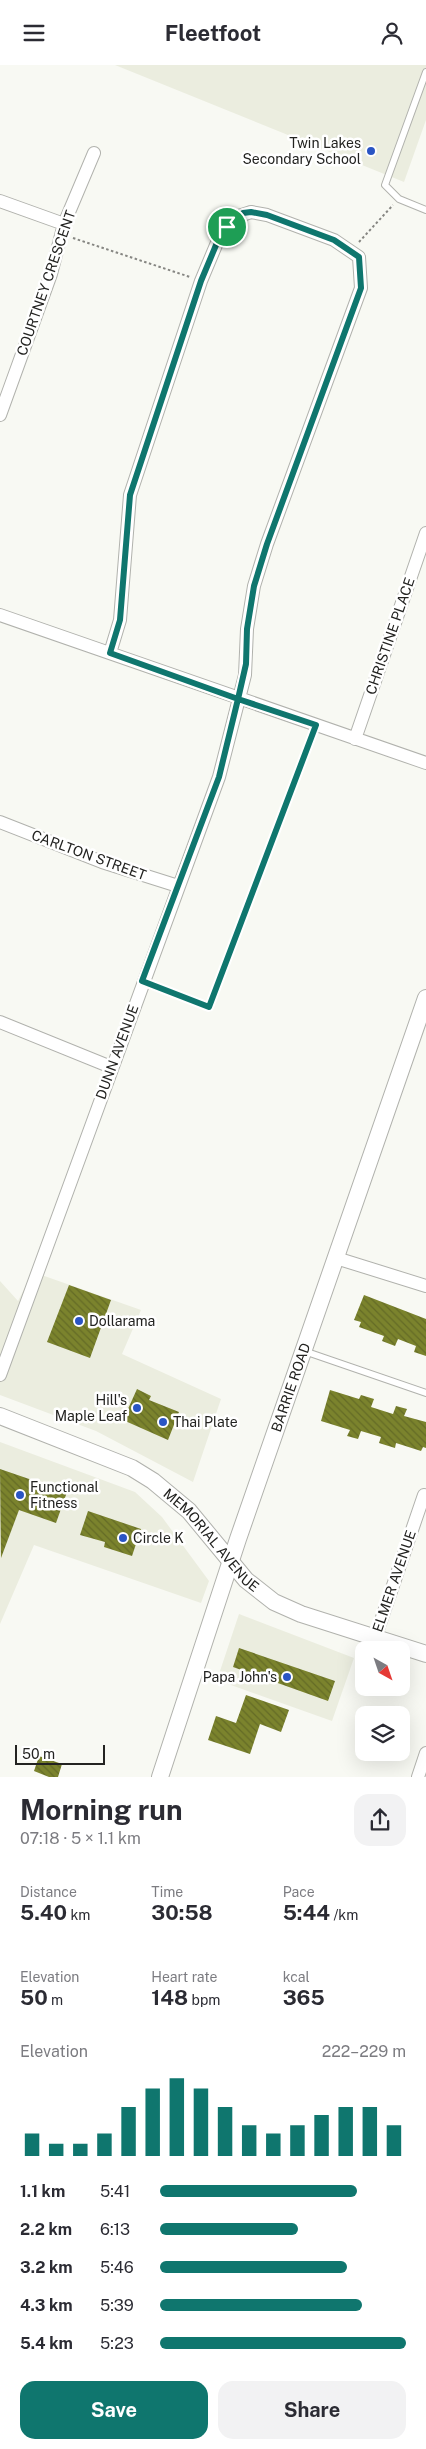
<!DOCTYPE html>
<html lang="en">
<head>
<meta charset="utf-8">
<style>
	body { margin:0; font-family:"Public Sans",sans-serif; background:#f2f2f3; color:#2b2b33; height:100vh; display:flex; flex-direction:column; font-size:19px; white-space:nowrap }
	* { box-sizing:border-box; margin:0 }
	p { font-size:16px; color:#7c7c81 }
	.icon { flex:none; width:28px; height:28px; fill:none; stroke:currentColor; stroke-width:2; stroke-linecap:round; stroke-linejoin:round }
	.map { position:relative; height:1712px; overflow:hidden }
	.details { display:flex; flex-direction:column; background:#fff; flex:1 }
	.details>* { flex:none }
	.needle { width:32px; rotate:140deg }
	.tools { position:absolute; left:355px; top:1576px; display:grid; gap:10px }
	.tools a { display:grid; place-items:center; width:55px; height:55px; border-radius:10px; background:#fff; box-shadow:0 5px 20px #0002; font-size:25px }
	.scale { position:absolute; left:15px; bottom:12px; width:90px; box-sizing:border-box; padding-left:5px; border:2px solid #232321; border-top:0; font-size:14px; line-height:18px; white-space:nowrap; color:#232321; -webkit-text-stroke:4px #fff; paint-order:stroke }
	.pin { position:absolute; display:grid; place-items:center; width:42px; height:42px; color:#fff; margin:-21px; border:2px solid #fff; border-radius:50%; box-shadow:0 1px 5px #0007 }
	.round { display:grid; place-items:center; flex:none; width:52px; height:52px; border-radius:15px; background:#f2f2f3 }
	.overview { display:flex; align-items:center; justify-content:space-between; height:85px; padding:0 20px }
	h1 { font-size:28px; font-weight:700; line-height:38px }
	.metrics { display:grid; grid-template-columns:repeat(3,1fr); gap:8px; height:85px; padding:5px 20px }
	.metrics div { display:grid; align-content:center }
	.metrics b { font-size:21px; font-weight:700 }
	.metrics small { font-size:14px; font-weight:400 }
	.metrics p { font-size:14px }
	.chart { height:140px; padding:10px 20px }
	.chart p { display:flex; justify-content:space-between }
	.chart svg { width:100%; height:90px; margin-top:5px; stroke:#0f766e; stroke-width:6 }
	.cta { display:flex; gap:10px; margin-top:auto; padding:10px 20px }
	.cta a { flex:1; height:58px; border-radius:15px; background:#0f766e; color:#fff; font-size:20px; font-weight:700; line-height:58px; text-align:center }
	.cta a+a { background:#f2f2f3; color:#2b2b33 }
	ul { padding:0 20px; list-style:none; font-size:16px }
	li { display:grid; grid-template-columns:80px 60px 1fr; align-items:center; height:38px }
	li i { height:12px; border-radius:6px; background:#0f766e }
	header { display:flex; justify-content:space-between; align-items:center; height:65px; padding:0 20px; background:#fff; font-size:22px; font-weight:700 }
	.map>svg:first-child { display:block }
	.built { fill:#ebeddf }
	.building { fill:url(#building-back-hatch) }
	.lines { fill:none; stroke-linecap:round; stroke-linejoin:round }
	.lane-casing { stroke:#b1b2ad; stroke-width:8 }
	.street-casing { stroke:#b1b2ad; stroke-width:14 }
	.secondary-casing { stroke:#b1b2ad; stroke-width:18 }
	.path { stroke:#868682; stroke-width:2; stroke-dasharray:2.5 2.5; stroke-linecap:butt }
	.lane { stroke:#fff; stroke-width:6 }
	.street { stroke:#fff; stroke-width:12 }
	.secondary { stroke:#fff; stroke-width:16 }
	.route-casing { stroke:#fff; stroke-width:10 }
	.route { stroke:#0f766e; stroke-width:6 }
	.poi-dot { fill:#2a55c4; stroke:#fff; stroke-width:2 }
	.labels { text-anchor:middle; stroke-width:5; stroke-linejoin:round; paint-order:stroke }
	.poi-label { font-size:14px; fill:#232321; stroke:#fff; text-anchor:start }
	.street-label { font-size:14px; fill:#232321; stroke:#fff }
</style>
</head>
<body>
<header><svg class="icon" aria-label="menu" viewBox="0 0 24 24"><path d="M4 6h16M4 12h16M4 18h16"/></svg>Fleetfoot<svg class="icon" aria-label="person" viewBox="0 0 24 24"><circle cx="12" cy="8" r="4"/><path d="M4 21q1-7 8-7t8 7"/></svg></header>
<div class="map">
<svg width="426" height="1712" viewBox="0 0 426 1712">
	<defs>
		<pattern id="building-back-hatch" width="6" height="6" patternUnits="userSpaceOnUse" patternTransform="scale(1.25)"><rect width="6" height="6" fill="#7b832d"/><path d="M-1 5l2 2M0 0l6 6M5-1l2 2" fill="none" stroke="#646b26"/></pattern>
	</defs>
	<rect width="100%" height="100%" fill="#f8f9f3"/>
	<!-- built -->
	<path class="built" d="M115 0H426V55L404 117Z
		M33 1207 141 1245 122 1289 221 1334 193 1417 96 1366 0 1330V1216L18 1236Z
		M0 1377 135 1427 162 1452 209 1516 201 1538 34 1480 0 1559Z
		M239 1549 354 1593 332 1656 217 1615Z"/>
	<!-- building -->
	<path class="building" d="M69 1220 111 1235 90 1293 47 1277Z
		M364 1230 426 1254V1291L414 1287 416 1281 398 1274 395 1281 382 1276 384 1271 359 1262 361 1257 354 1255Z
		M137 1324 151 1331 149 1335 179 1347 168 1375 123 1355Z
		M330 1325 359 1334 361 1330 374 1334 371 1342 393 1349 396 1341 407 1344 404 1351 426 1357V1383L423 1382 421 1386 396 1378 395 1383 379 1378 381 1372 361 1366 358 1374 347 1371 350 1365 321 1356Z
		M0 1404 67 1427 56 1458 19 1445 1 1493Z
		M88 1446 141 1464 132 1491 104 1482 105 1477 80 1470Z
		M239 1583 335 1616 328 1636 233 1602Z
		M246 1630 289 1645 281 1667 260 1659 250 1689 208 1675 216 1651 236 1658Z
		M39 1691 62 1699 58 1712H49L34 1706Z"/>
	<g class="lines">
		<defs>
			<path id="lane" d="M426 7 385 120 399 134 426 145
				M143 917 209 942 316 660
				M304 1286 426 1328"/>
			<path id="street" d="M0 136 64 159
				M0 350 51 209 64 159 94 88
				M0 550 426 698
				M355 674 426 468
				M0 757 102 797 178 821
				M0 957 111 1002
				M336 1193 426 1221
				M0 1310 219 712 245 610 247 564 254 521 267 479 361 223 359 192 334 175 267 150 251 147 236 152 219 173 201 216 130 430 120 555 110 588
				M375 1573 424 1430
				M418 1712 426 1688"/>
			<g id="secondary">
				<path id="s1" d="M0 1351 132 1403 153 1416 189 1446 246 1515 274 1537 301 1549 426 1589"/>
				<path id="s2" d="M160 1712 238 1474 426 933"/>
			</g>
		</defs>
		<!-- lane casing -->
		<use href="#lane" class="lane-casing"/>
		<!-- street casing -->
		<use href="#street" class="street-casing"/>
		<!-- secondary casing -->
		<use href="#secondary" class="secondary-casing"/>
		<!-- path -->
		<path class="path" d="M73 173 190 212
			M359 177 393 140"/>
		<!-- lane -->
		<use href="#lane" class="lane"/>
		<!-- street -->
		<use href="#street" class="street"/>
		<!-- secondary -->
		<use href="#secondary" class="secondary"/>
	</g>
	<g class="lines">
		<defs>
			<path id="route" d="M227 162 219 173 201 216 130 430 120 555 110 588 238 634 219 712 142 916 209 942 316 660 238 634 246 599 247 564 254 521 267 479 361 223 359 192 334 175 267 150 251 147 243 148 227 162"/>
		</defs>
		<!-- route casing -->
		<use href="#route" class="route-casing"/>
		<!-- route -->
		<use href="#route" class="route"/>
	</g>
	<!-- markers -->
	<g class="poi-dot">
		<circle cx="371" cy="86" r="5"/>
		<circle cx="79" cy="1256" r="5"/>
		<circle cx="137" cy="1343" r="5"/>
		<circle cx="163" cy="1357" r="5"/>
		<circle cx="20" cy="1430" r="5"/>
		<circle cx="123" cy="1473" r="5"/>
		<circle cx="287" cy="1612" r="5"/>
	</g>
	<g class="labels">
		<!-- poi labels -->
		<g class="poi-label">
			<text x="361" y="83" text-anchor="end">Twin Lakes<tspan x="361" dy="16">Secondary School</tspan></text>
			<text x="89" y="1261">Dollarama</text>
			<text x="127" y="1340" text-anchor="end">Hill's<tspan x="127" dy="16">Maple Leaf</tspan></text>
			<text x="173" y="1362">Thai Plate</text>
			<text x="30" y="1427">Functional<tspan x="30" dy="16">Fitness</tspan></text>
			<text x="133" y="1478">Circle K</text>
			<text x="277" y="1617" text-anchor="end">Papa John's</text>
		</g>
		<!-- street labels -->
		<g class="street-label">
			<text transform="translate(46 218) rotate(-71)" y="5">COURTNEY CRESCENT</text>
			<text transform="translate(390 571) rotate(-71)" y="5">CHRISTINE PLACE</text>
			<text transform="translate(89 790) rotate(20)" y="5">CARLTON STREET</text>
			<text transform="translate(117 987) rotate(-70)" y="5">DUNN AVENUE</text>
			<text dy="5" stroke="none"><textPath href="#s2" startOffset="411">BARRIE ROAD</textPath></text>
			<text dy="5" stroke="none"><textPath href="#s1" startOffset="250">MEMORIAL AVENUE</textPath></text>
			<text transform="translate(394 1516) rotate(-71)" y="5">ELMER AVENUE</text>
		</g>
	</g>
</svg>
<div class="tools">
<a><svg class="needle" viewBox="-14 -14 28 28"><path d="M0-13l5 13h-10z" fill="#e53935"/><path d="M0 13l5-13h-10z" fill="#7c7c81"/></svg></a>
<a><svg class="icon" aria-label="layers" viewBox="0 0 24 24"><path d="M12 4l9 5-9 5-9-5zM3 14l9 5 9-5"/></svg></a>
</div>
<div class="scale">50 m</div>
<div class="pin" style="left:227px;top:162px;background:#1e9e55"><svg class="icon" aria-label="arrive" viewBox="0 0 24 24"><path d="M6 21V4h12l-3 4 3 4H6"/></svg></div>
</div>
<section class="details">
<div class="overview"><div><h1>Morning run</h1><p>07:18 · 5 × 1.1 km</p></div><a class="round"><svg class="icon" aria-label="share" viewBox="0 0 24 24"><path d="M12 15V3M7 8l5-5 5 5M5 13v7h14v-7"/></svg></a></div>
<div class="metrics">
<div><p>Distance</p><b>5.40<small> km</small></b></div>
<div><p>Time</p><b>30:58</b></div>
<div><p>Pace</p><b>5:44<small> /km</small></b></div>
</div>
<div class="metrics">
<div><p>Elevation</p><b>50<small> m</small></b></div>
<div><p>Heart rate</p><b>148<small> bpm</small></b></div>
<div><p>kcal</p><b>365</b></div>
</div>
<div class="chart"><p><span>Elevation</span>222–229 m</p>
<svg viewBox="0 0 160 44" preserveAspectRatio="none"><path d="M5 44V33M15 44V38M25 44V38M35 44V33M45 44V20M55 44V11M65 44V6M75 44V11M85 44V20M95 44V29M105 44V33M115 44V29M125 44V24M135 44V20M145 44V20M155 44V29"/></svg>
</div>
<ul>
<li><b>1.1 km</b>5:41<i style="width:80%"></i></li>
<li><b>2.2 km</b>6:13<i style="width:56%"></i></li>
<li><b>3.2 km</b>5:46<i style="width:76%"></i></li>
<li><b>4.3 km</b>5:39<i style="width:82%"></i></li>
<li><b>5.4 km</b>5:23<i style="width:100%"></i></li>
</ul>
<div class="cta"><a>Save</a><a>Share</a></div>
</section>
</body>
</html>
